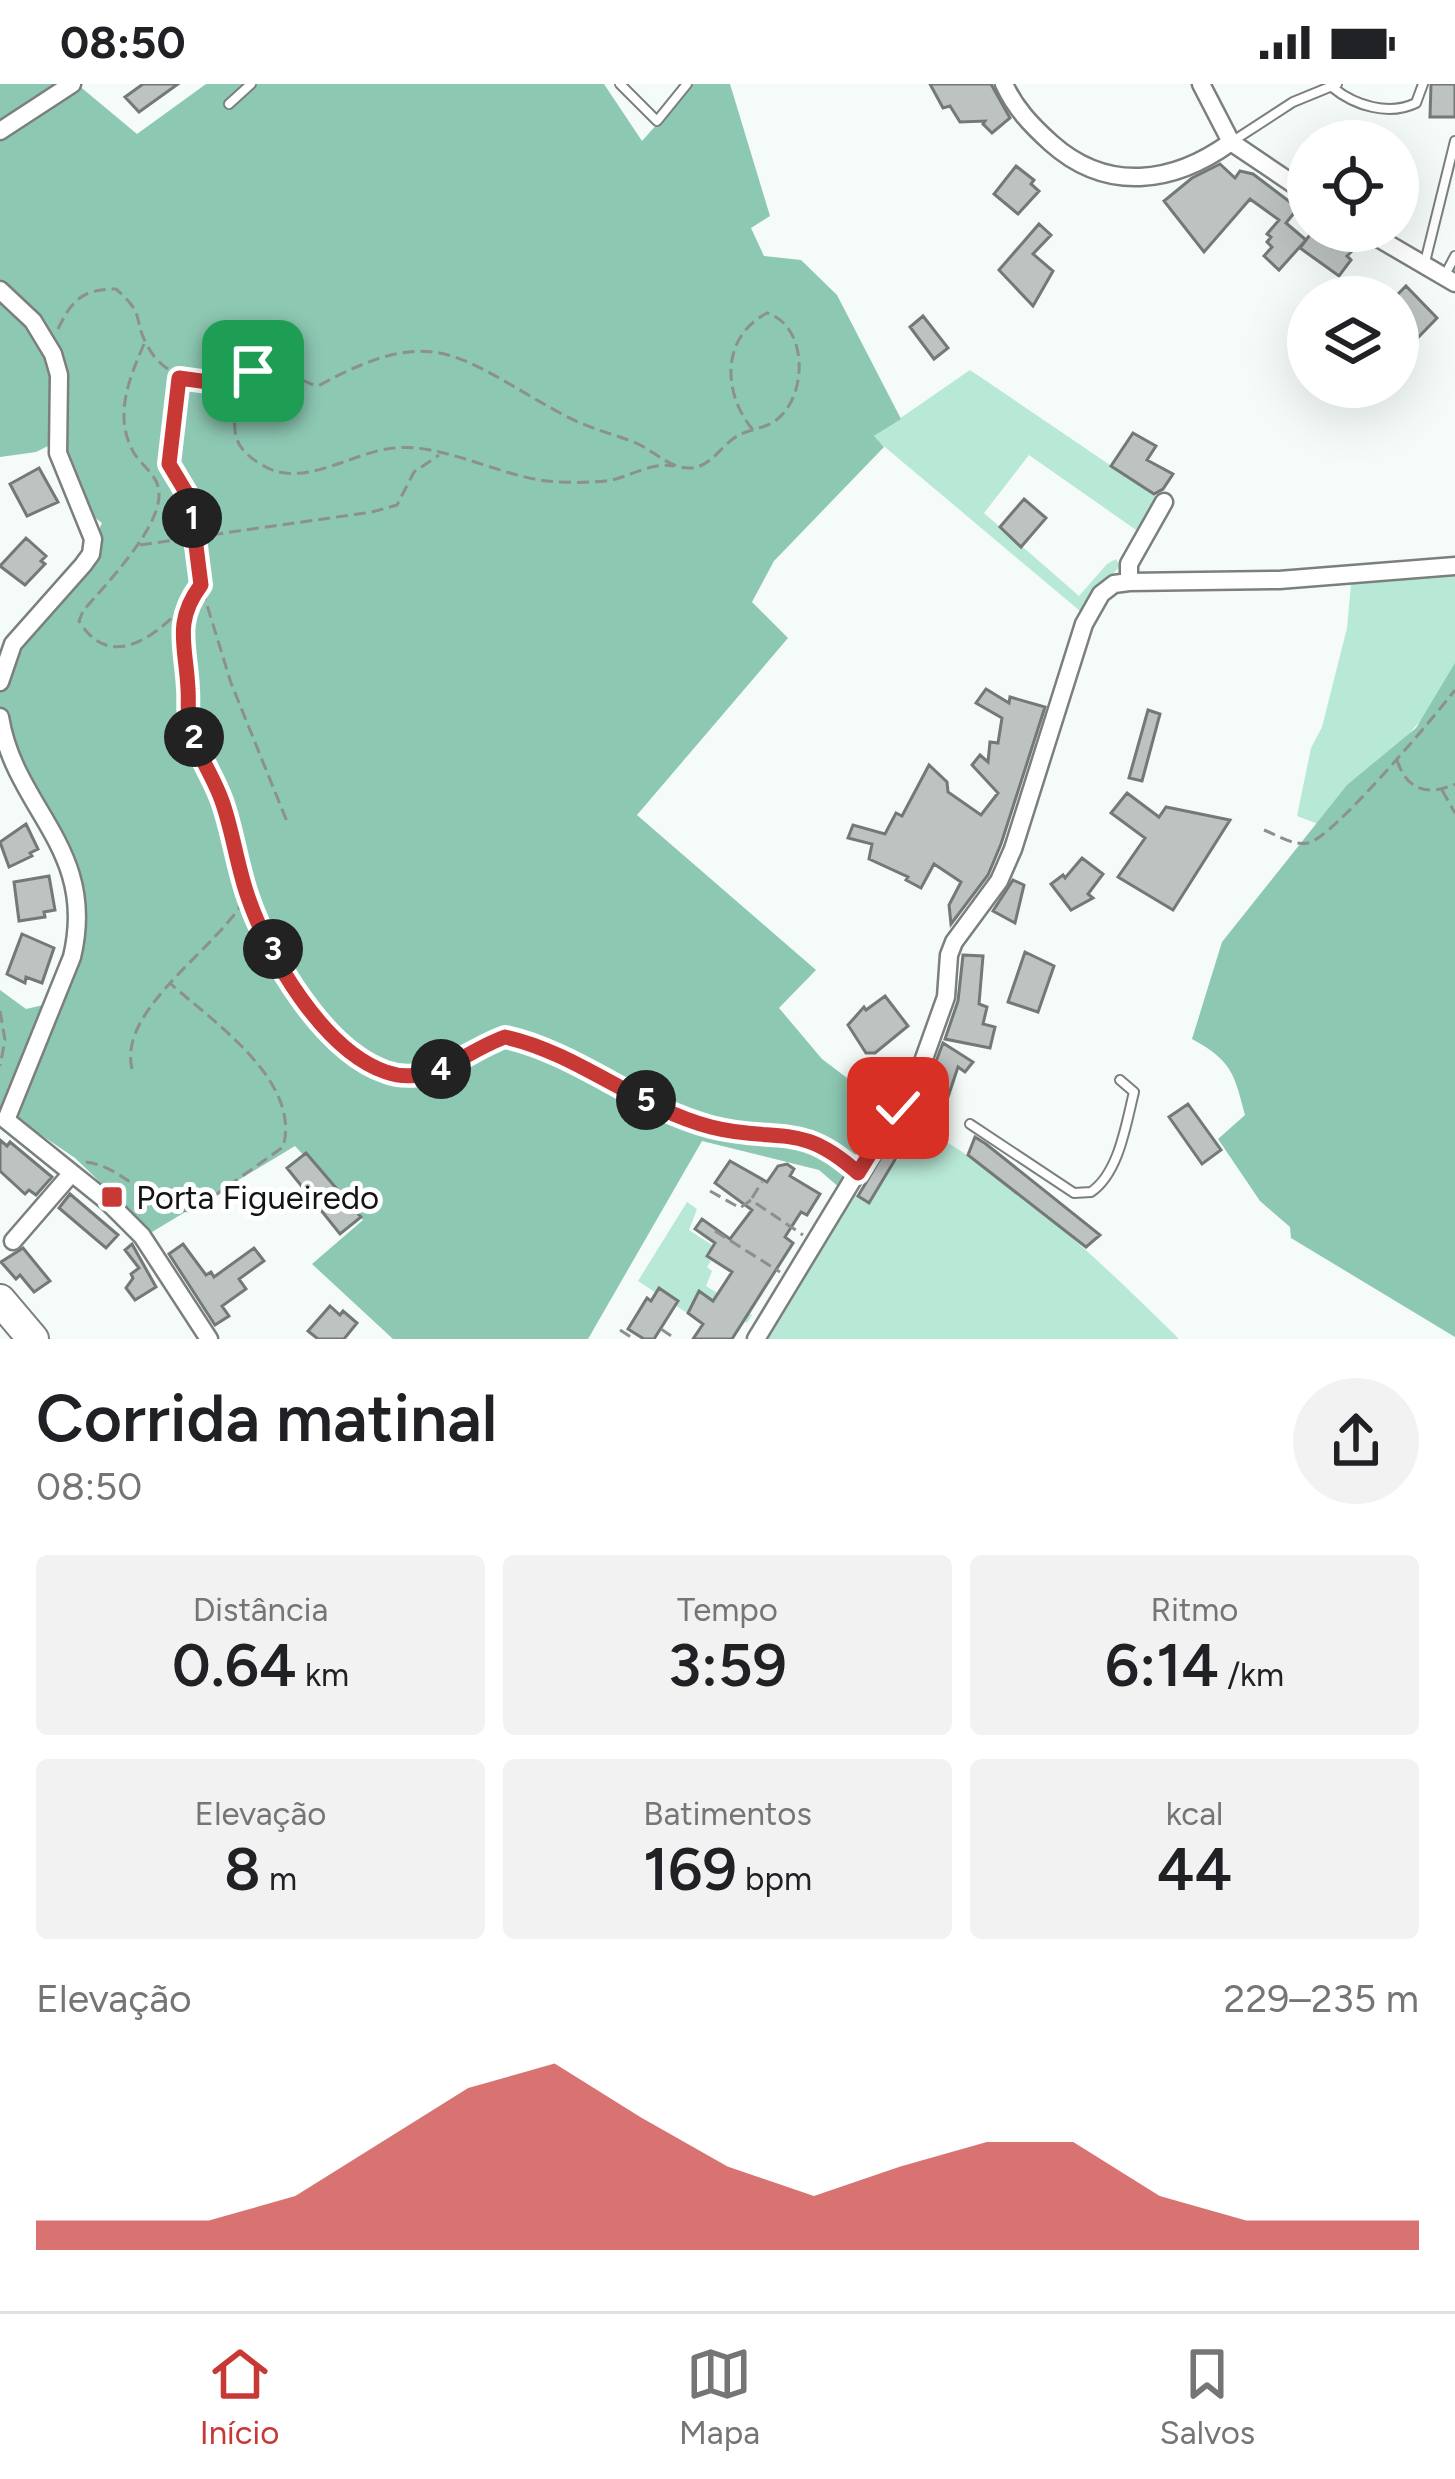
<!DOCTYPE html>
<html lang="pt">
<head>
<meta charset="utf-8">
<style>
	body { margin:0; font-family:Figtree,sans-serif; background:#f2f2f2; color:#202124; height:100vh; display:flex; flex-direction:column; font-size:45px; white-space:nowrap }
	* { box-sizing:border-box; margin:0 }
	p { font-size:39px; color:#757577 }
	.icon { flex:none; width:66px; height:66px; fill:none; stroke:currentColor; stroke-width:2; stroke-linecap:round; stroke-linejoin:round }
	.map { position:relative; height:1255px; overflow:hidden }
	.sheet { display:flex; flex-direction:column; background:#fff; flex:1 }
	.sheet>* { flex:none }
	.fabs { position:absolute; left:1287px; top:36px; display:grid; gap:24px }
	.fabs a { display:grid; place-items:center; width:132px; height:132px; border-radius:50%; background:#fff; box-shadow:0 12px 48px #0002; font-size:60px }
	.pin { position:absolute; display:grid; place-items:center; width:102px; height:102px; color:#fff; margin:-51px; border-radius:24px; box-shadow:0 6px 18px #0006 }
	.km { position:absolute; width:60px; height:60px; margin:-30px; border-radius:50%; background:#222; color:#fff; font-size:33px; line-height:60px; text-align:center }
	.round { display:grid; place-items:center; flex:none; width:126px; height:126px; border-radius:63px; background:#f2f2f2 }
	.headline { display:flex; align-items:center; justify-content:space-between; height:204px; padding:0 36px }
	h1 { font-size:66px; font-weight:600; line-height:90px }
	.figures { display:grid; grid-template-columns:repeat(3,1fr); gap:18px; height:204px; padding:12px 36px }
	.figures div { display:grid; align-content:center; border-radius:12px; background:#f2f2f2; text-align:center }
	.figures b { font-size:60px; font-weight:600 }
	.figures small { font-size:33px; font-weight:400 }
	.figures p { font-size:33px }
	.chart { height:336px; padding:24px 36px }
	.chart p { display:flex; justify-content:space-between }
	.chart svg { width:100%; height:216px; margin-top:12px; fill:#c83936; opacity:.7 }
	.status { display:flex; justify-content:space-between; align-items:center; height:84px; padding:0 60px; background:#fff; direction:ltr }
	.status svg { height:33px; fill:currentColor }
	.menu { display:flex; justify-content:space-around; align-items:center; height:168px; border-top:3px solid #e0e0e0; background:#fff; font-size:33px; color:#757577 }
	.menu a { display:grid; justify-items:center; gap:6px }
	.menu .current { color:#c83936 }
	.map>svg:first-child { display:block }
	.green { fill:#b8e8d6 }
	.forest { fill:#8dc8b3 }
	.building { fill:#bdc3c1; stroke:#747977; stroke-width:3 }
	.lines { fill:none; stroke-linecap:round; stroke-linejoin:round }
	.lane-casing { stroke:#7b807e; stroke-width:12 }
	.street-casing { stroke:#7b807e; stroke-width:21 }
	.highway-casing { stroke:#7b807e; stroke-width:34 }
	.path { stroke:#8c908f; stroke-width:3; stroke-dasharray:12 6; stroke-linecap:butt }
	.lane { stroke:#fff; stroke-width:8 }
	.street { stroke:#fff; stroke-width:16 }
	.highway { stroke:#fff; stroke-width:30 }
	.route-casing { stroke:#fff; stroke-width:24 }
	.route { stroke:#c83936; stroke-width:15 }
	.poi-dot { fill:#c83936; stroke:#fff; stroke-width:4.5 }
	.labels { text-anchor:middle; stroke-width:10; stroke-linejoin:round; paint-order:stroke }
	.poi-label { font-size:33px; fill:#131515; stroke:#fff; text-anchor:start }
</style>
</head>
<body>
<div class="status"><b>08:50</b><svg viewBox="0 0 49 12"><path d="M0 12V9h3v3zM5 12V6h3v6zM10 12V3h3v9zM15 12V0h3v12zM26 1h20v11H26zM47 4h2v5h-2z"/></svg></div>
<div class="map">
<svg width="1455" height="1255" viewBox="0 0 1455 1255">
	<rect width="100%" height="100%" fill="#f5fbf9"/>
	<!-- green -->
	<path class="green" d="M970 286 1160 415 1139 448 1029 371 984 429 1079 512 1107 480 1116 475 1120 482 1080 527 873 353Z
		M1455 491V598L1326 743 1297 732 1311 664 1322 643 1347 544 1351 500Z
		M939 1053C1028 1108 1104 1181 1179 1255H764L855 1110 869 1118 894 1078Z
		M687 1118 697 1125 689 1146 712 1161 705 1172 711 1177 707 1183 712 1187 706 1202 752 1231 747 1239 701 1209 687 1229 638 1197Z"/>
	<!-- forest -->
	<path class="forest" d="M0 0H77L137 50 206 0H604L642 57 693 0H730L770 132 751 144 764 172 801 176 837 211 901 335 874 352 884 363 774 477 752 518 788 554 637 731 816 886 779 924 822 975 888 1025 840 1104 819 1086 702 1057 588 1255H393L312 1180 363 1136 295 1062 152 1148 75 1074 0 1023V906L26 925 52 919 81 812 0 654V584L80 489 102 439 90 430 56 358 36 368 0 373Z
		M1455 579V1253L1291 1154 1290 1143 1260 1117 1218 1055 1245 1031C1234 989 1232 977 1192 955L1222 858 1347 701 1416 644Z"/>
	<!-- building -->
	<path class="building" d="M143 0H178L139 28 125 13Z
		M930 0H991L1010 34 992 49 983 40 985 37 960 38 950 22 943 24Z
		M1431 0H1455V33H1430Z
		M1220 80 1235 94 1240 87 1253 90 1298 124 1286 139 1306 156 1279 186 1264 172 1272 163 1267 158 1271 153 1267 150 1279 136 1250 115 1204 168 1164 117 1192 94Z
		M1016 82 1034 96 1031 100 1039 107 1018 130 994 110Z
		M1039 140 1051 151 1033 170 1053 187 1033 222 999 186Z
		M1312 148 1332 163 1336 157 1351 168 1347 172 1351 176 1339 192 1300 164Z
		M1406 202 1437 234 1404 268 1398 261V210Z
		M923 232 948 264 934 275 910 243Z
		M1133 349 1156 362 1147 376 1173 390 1163 405 1154 410 1111 382Z
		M39 384 58 418 27 432 10 400Z
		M1024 415 1046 434 1021 463 1000 443Z
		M26 454 46 472 41 477 45 480 25 501 0 482Z
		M986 605 1009 619 1010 613 1045 623 1001 760 988 791 951 840 949 821 961 798 934 780 921 804 906 796 908 793 869 775 872 760 848 754 853 741 885 750 896 729 902 732 929 681 947 698 948 708 981 731 998 709 972 681 980 671 988 678 990 658 998 659 1002 634 976 619Z
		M1148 626 1160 630 1142 697 1129 694Z
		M1127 709 1159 733 1166 723 1230 736 1173 826 1118 793 1145 754 1111 729Z
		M26 740 38 765 30 769 32 772 9 783 0 758Z
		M1082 774 1103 790 1088 810 1093 814 1071 826 1051 800 1063 791 1065 794Z
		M49 792 55 826 44 828 45 833 19 837 14 798Z
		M1013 796 1024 801 1015 839 993 827Z
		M22 850 54 864 42 899 26 893 25 899 7 890Z
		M1025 868 1054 882 1038 928 1008 918Z
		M963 871 983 872 979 920 987 923 983 940 995 943 990 964 945 955 958 917Z
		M885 912 908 942 875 969H866L848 941 864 923 866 926Z
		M943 959 973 978 965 988 958 983 946 1019 932 1015 942 984 935 980Z
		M1188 1020 1221 1066 1202 1080 1169 1033Z
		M907 1030 925 1045 914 1058 908 1054 869 1119 858 1112Z
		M975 1053 986 1060 1100 1151 1086 1163 968 1071Z
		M0 1056 7 1062 10 1058 52 1093 36 1111 29 1106 25 1110 0 1087Z
		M306 1069 361 1133 340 1150 287 1084Z
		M730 1077 767 1098 778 1082 787 1080 794 1085 790 1092 820 1110 807 1131 801 1128 785 1153 793 1159 732 1255H693L703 1240 688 1229 699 1207 713 1217 732 1188 707 1172 715 1159 695 1145 702 1135 730 1155 752 1126 715 1099Z
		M70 1110 118 1151 106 1164 59 1124Z
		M132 1160 156 1203 135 1216 126 1204 133 1194 131 1190 139 1184 125 1166Z
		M183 1160 206 1191 211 1188 214 1193 254 1164 264 1177 239 1195 246 1205 222 1222 229 1232 215 1241 169 1170Z
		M23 1164 50 1197 34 1208 20 1191 16 1195 1 1178Z
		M659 1204 678 1217 654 1255H644L628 1245 647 1214 651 1217Z
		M330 1222 340 1231 343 1227 357 1239 344 1255H318L308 1247Z"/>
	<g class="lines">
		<defs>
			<path id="lane" d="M620 0 657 37 687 0
				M1332 3C1355 22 1389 32 1416 19L1423 0
				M229 20 251 0
				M1233 57 1293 18 1337 0
				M1424 182 1455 57
				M1444 193 1455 172
				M970 1040 1074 1109 1091 1108C1119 1089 1126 1040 1134 1008L1120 996"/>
			<path id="street" d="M1004 0C1015 24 1031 41 1051 59 1107 109 1173 100 1231 58
				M1201 0 1231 58 1308 110
				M0 47 72 0
				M1366 147 1455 199
				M0 206 33 237 53 270 59 291 58 369 93 455 91 470 83 481 13 560 0 598
				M1129 498V480L1164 418
				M0 633C15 726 98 764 72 873L6 1036 108 1118 142 1152 209 1255
				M13 1157 71 1090
				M756 1255 921 983 946 913 949 871 954 858 999 797 1013 765 1084 540 1101 510 1114 500 1129 498 1279 496 1455 482"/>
			<path id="highway" d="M0 1216 33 1255"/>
		</defs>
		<!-- lane casing -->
		<use href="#lane" class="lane-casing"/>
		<!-- street casing -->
		<use href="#street" class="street-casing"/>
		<!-- highway casing -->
		<use href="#highway" class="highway-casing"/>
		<!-- path -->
		<path class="path" d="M58 245C72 216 82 205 116 205 147 232 132 234 147 261 165 297 202 298 238 302L260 280C284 278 295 297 318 302 437 237 457 273 562 330 585 343 607 348 631 357 650 363 668 384 688 384 712 385 721 359 741 350 752 345 765 344 775 337 808 314 809 242 767 229 721 253 722 309 753 346
			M144 260C129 295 113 333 134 369 142 382 159 392 159 409 161 444 105 501 83 527L79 537C116 598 174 536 201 501
			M179 296 169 379 190 415 203 508 231 599 288 740
			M231 303C242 338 220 356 262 381 303 406 351 368 394 364 442 359 497 391 547 397 567 399 592 399 612 396 633 391 652 378 674 382
			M140 461 372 428 397 421 414 388 439 371
			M1397 676C1406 705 1427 713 1455 700
			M1442 706 1455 729
			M1264 746C1277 751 1293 762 1308 759 1332 755 1435 632 1455 606
			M247 811C275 870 330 993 410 990 448 989 471 964 505 953L709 1043 808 1054 843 1076
			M0 927 5 956 0 982
			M132 985C117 924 221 863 247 811L221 714 189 640 182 553 186 521
			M86 1078C128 1084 150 1126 193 1127L283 1063C302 997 213 938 171 900
			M710 1107 740 1124 751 1116 803 1151
			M752 1114 762 1098
			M715 1147 780 1188
			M661 1245 676 1255
			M620 1246 634 1255"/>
		<!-- lane -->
		<use href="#lane" class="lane"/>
		<!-- street -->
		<use href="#street" class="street"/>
		<!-- highway -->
		<use href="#highway" class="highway"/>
	</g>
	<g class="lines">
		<defs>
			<path id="route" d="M253 287 238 302 179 294 169 380 190 415 201 501C173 538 186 562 188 605 189 616 187 630 190 641 195 668 213 691 222 717 233 748 237 782 248 813 268 872 324 967 386 988 430 1004 467 966 505 953 578 969 638 1024 711 1043 778 1060 799 1036 858 1089L898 1024"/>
		</defs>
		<!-- route casing -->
		<use href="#route" class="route-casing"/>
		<!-- route -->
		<use href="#route" class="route"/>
	</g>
	<!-- markers -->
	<rect class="poi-dot" x="100" y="1101" width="24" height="24" rx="6"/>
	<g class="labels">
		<!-- poi labels -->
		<g class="poi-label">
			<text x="136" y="1125">Porta Figueiredo</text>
		</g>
	</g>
</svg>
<div class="fabs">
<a><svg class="icon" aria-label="locate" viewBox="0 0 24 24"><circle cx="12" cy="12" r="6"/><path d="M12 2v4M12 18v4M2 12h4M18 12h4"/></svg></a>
<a><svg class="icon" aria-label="layers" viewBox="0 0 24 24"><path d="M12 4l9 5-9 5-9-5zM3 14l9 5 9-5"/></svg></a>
</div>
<div class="pin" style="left:253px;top:287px;background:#1e9e55"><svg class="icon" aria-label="arrive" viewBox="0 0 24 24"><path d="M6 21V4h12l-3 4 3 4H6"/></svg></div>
<div class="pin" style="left:898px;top:1024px;background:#d93025"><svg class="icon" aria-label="check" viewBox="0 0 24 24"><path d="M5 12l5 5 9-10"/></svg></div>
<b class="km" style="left:192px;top:434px">1</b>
<b class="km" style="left:194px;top:653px">2</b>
<b class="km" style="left:273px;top:865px">3</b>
<b class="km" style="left:441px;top:985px">4</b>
<b class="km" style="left:646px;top:1016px">5</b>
</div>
<section class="sheet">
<div class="headline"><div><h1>Corrida matinal</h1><p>08:50</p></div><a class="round"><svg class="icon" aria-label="share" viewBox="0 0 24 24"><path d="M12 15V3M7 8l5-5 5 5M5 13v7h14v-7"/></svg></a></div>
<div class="figures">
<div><p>Distância</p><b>0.64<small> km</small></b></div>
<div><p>Tempo</p><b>3:59</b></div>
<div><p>Ritmo</p><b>6:14<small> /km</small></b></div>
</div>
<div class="figures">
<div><p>Elevação</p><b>8<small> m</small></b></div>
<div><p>Batimentos</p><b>169<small> bpm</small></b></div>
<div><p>kcal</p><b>44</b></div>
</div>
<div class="chart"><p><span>Elevação</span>229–235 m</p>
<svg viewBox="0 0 160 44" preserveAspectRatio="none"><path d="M0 44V38L10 38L20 38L30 33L40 22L50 11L60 6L70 17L80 27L90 33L100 27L110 22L120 22L130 33L140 38L150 38L160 38V44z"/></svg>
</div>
</section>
<nav class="menu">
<a class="current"><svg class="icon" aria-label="home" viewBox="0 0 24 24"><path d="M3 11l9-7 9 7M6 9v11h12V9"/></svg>Início</a>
<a><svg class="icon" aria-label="map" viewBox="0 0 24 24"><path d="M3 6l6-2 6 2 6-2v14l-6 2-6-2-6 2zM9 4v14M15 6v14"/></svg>Mapa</a>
<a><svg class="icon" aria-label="saved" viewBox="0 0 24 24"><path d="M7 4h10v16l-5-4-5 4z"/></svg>Salvos</a>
</nav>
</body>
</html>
